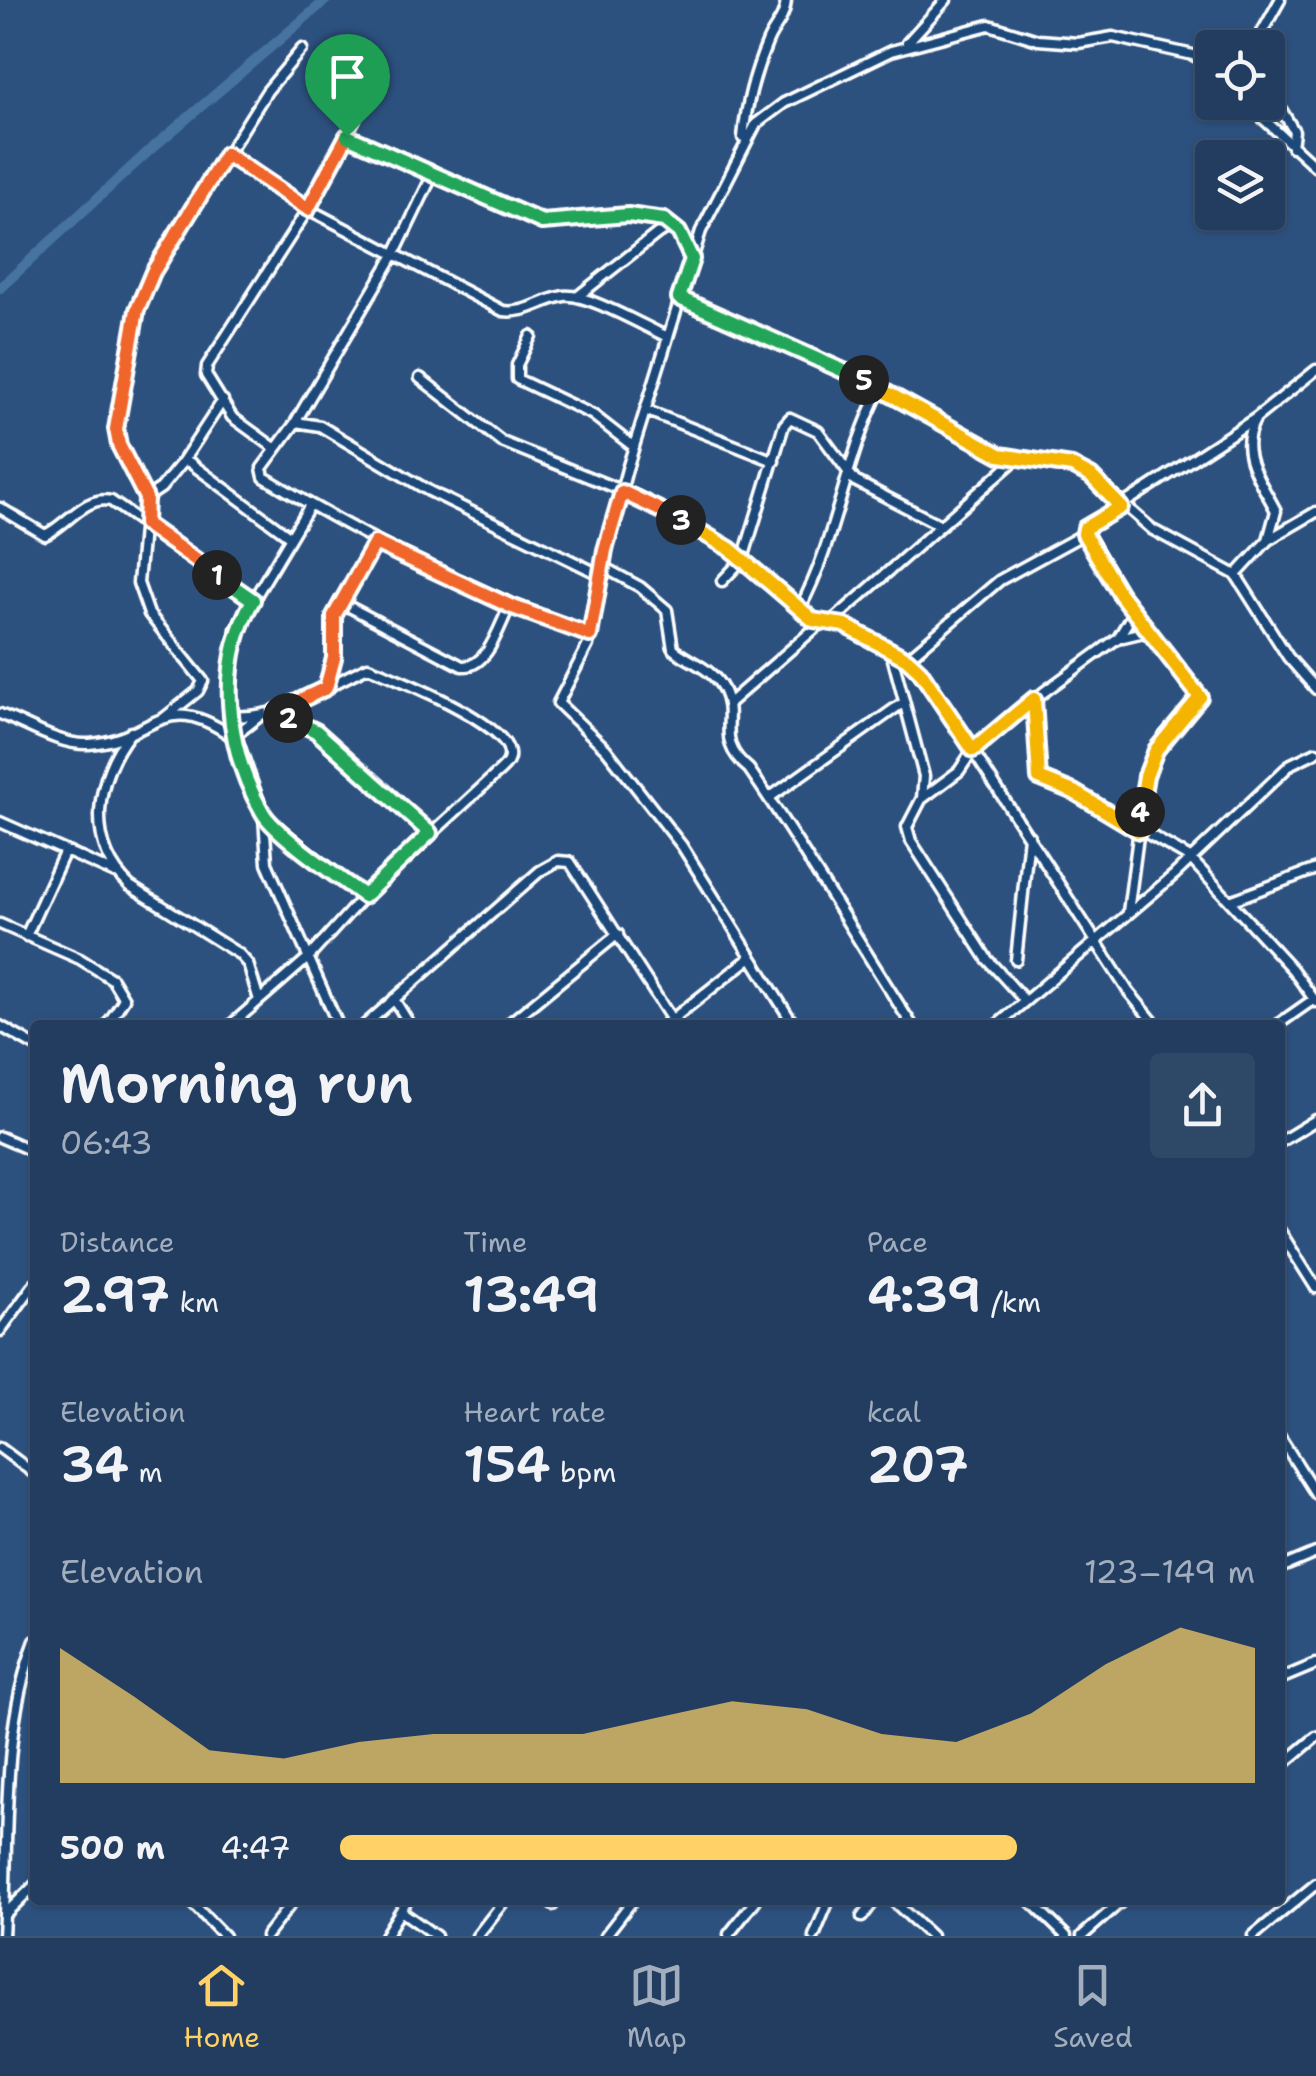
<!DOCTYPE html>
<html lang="en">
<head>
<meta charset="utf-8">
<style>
	body { margin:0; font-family:"Shantell Sans",sans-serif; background:#2e4868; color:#f1f3f6; height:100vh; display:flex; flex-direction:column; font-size:38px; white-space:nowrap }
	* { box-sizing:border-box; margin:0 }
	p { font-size:32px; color:#a2aebd }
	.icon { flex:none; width:55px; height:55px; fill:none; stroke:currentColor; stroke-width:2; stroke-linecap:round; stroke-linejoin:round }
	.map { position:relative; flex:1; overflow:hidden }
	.side { position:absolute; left:30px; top:1020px; width:1255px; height:885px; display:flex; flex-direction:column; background:#223d5f; border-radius:10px; box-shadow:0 2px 8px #0004,0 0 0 2px #3f5674 }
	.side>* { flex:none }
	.fabs { position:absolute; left:1195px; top:30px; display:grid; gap:20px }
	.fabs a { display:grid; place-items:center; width:90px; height:90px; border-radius:10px; background:#223d5f; box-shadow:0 2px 8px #0004,0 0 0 2px #3f5674; font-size:50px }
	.pin { position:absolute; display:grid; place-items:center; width:85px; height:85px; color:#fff; margin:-102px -42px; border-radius:50% 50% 50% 0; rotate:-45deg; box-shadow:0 0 10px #0007 }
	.pin .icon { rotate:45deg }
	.km { position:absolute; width:50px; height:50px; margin:-25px; border-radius:50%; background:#222; color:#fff; font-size:28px; line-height:50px; text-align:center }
	.round { display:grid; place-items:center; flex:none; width:105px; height:105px; border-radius:10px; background:#2e4868 }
	.summary { display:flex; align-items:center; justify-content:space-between; height:170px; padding:0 30px }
	h1 { font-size:55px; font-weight:600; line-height:75px }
	.metrics { display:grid; grid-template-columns:repeat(3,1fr); gap:15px; height:170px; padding:10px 30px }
	.metrics div { display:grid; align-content:center }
	.metrics b { font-size:50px; font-weight:600 }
	.metrics small { font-size:28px; font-weight:400 }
	.metrics p { font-size:28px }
	.chart { height:280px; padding:20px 30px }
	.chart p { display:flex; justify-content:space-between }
	.chart svg { width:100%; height:180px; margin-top:10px; fill:#ffd166; opacity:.7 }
	ul { padding:0 30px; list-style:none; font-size:32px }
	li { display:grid; grid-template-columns:160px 120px 1fr; align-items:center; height:75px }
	li i { height:25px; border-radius:12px; background:#ffd166 }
	.tabs { display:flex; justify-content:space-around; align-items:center; height:140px; border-top:2px solid #3f5674; background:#223d5f; font-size:28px; color:#a2aebd }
	.tabs a { display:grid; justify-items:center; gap:5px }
	.tabs .current { color:#ffd166 }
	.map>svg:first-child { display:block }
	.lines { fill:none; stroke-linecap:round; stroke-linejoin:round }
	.canal { stroke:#4673a1; stroke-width:10 }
	.minor-casing { stroke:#fff; stroke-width:15 }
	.minor { stroke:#1f4a7a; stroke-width:8 }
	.split-1-casing { stroke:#fff; stroke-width:20 }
	.split-2-casing { stroke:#fff; stroke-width:20 }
	.split-3-casing { stroke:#fff; stroke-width:20 }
	.split-4-casing { stroke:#fff; stroke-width:20 }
	.split-5-casing { stroke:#fff; stroke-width:20 }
	.split-6-casing { stroke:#fff; stroke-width:20 }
	.split-1 { stroke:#f0652b; stroke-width:12 }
	.split-2 { stroke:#22a559; stroke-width:12 }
	.split-3 { stroke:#f0652b; stroke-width:12 }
	.split-4 { stroke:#f5b400; stroke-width:12 }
	.split-5 { stroke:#f5b400; stroke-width:12 }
	.split-6 { stroke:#22a559; stroke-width:12 }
</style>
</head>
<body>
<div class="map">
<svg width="1316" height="1936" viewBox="0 0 1316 1936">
	<rect width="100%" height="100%" fill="#2d517f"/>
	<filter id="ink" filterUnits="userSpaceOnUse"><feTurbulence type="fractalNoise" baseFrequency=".01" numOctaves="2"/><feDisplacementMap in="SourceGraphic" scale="20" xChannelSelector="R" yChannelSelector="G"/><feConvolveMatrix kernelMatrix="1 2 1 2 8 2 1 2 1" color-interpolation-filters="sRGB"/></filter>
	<g filter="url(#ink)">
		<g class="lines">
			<!-- canal -->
			<path class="canal" d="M0 288 150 150 326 0"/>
			<defs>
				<path id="minor" d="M907 43 946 0
					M1253 48 1280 0
					M1268 87 1294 131 1292 147
					M1245 102 1316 167
					M347 136 542 223 628 215 664 220 679 231 692 259
					M743 138C746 105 754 74 767 43 773 27 785 20 786 0
					M226 153 308 209 503 311C527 314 541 300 564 296 587 293 645 327 668 337
					M577 297 658 233 673 226
					M679 298 852 374 999 455 1071 466 1091 476 1153 530 1236 575 1288 657 1316 689
					M531 336 517 365V379L593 415 634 447
					M420 378 502 442 638 497 730 549 813 619 844 625 907 659 938 697 1128 991 1156 1025
					M645 410 774 461
					M1255 420C1236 453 1261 481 1276 511L1268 540
					M296 421 395 253 434 172
					M276 449 232 417 206 375 207 366 308 209 355 119
					M183 461 223 400
					M146 498 161 488 183 461 189 462 289 536
					M310 505 236 629 229 716 264 816 267 863 338 1025
					M0 508 45 535C67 525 85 495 111 501L253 601
					M605 568 640 587 667 610 673 649C691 663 712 668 723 689 739 721 713 739 749 769 807 853 857 940 912 1025
					M1236 575 1268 540 1316 512
					M722 581 743 559 784 425 790 418 818 431 855 481 938 524
					M340 602 462 666C488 668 499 626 510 605
					M800 608C837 539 844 460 880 390
					M830 623 1015 460
					M590 635C475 593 369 541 264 477L262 468 296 422 320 426 429 491 603 576
					M1123 637 1148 631
					M890 648 924 776 922 798 907 827 911 841 987 959 1025 1001
					M907 659 1000 580 1084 534
					M327 687 334 657V616L375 543
					M1034 699 1039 778 1075 792 1190 858 1292 969 1316 1002
					M728 704 821 623
					M276 712 316 731 430 833
					M0 714C26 724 61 746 89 744 156 739 162 687 233 737
					M229 716C283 721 321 687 368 667 396 678 506 722 509 753 511 764 499 771 492 778L363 897 308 958 231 1025
					M164 718 198 691 203 681 149 614 138 583 146 498 119 445 116 429 137 310 153 272 267 91 302 49
					M131 732C95 777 85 844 130 886L239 954 248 964 259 1000
					M233 737 261 715
					M769 798 904 702
					M923 798 959 771 973 750 1044 692 1118 638 1134 612
					M264 816 363 897
					M0 822 115 873
					M1230 901 1316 869
					M1128 912 1146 776 1165 736 1200 697 1120 593 1085 529 1256 418 1316 370
					M0 924 80 959 112 979 124 999 107 1025
					M26 936 65 851
					M1016 960 1029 836
					M394 999 410 1025
					M365 1025 540 871 558 861 570 862 672 1020
					M507 1025 618 934
					M665 1025 750 958
					M794 1025 682 846 606 749 558 703 588 645 605 551 627 469 701 231 756 124 784 103 891 51 989 25 1038 40 1078 43 1113 37 1193 55 1212 65
					M997 1025 1174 875 1291 764 1316 752
					M1277 1025 1314 999
					M0 1026 35 1046
					M0 1137 35 1152
					M1280 1142 1316 1120
					M1280 1231 1316 1288
					M0 1331 35 1283
					M1280 1437 1316 1494
					M0 1448 35 1474
					M1280 1568 1316 1553
					M1280 1679 1316 1664
					M1280 1767 1316 1737
					M189 1900 224 1936
					M547 1900 553 1905
					M892 1900 931 1936
					M1029 1900 1066 1936
					M401 1911 436 1936
					M5 1914 35 1885
					M862 1917 875 1900
					M729 1934 756 1900
					M3 1936C9 1836 0 1733 35 1641
					M266 1936 294 1900
					M385 1936 407 1900
					M477 1936 505 1900
					M605 1936 633 1900
					M814 1936 829 1900
					M1082 1936 1123 1900
					M1253 1936 1316 1884"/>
			</defs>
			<!-- minor casing -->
			<use href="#minor" class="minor-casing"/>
			<!-- minor -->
			<use href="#minor" class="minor"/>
		</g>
	</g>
	<g class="lines" filter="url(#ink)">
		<defs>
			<path id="split-1" d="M217 575 145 524 146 498 119 445 116 429 137 310 153 272 226 154 308 209 347 136"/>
			<path id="split-2" d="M217 575 253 600C216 663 226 751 263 813 275 834 341 879 364 896L430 833 316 731 288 718"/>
			<path id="split-3" d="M288 718 276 712 326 688 334 658V616L375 543 510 606 590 635 605 550 622 492 681 520"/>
			<path id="split-4" d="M681 520 730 549 813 620 844 625 907 659 920 671 973 750 1034 699 1039 778 1074 792 1139 831 1140 812"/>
			<path id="split-5" d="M864 380 1000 455 1072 466 1091 476 1121 507 1085 528 1084 534 1120 594 1200 697 1156 750 1146 776 1140 812"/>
			<path id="split-6" d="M347 136 542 222 628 215 664 220 679 232 692 259 679 298 864 380"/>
		</defs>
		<!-- split-1 casing -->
		<use href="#split-1" class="split-1-casing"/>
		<!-- split-2 casing -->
		<use href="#split-2" class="split-2-casing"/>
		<!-- split-3 casing -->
		<use href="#split-3" class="split-3-casing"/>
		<!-- split-4 casing -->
		<use href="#split-4" class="split-4-casing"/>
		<!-- split-5 casing -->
		<use href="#split-5" class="split-5-casing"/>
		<!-- split-6 casing -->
		<use href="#split-6" class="split-6-casing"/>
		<!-- split-1 -->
		<use href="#split-1" class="split-1"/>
		<!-- split-2 -->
		<use href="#split-2" class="split-2"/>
		<!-- split-3 -->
		<use href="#split-3" class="split-3"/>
		<!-- split-4 -->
		<use href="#split-4" class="split-4"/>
		<!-- split-5 -->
		<use href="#split-5" class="split-5"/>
		<!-- split-6 -->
		<use href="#split-6" class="split-6"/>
	</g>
</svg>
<div class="fabs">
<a><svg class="icon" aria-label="locate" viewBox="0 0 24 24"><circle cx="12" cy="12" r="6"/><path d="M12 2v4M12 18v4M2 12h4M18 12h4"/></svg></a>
<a><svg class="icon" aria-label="layers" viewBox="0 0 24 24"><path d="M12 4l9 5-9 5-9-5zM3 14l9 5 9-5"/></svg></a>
</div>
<div class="pin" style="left:347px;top:136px;background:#1e9e55"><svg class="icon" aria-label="arrive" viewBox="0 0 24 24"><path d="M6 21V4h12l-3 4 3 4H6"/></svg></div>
<b class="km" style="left:217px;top:575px">1</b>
<b class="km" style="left:288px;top:718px">2</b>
<b class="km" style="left:681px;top:520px">3</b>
<b class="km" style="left:1140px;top:812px">4</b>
<b class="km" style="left:864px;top:380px">5</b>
<section class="side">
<div class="summary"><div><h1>Morning run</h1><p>06:43</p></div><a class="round"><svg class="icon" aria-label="share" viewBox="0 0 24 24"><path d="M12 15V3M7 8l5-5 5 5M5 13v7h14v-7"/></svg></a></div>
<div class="metrics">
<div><p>Distance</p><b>2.97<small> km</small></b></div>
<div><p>Time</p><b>13:49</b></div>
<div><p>Pace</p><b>4:39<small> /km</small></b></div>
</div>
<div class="metrics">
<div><p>Elevation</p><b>34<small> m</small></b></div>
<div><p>Heart rate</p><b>154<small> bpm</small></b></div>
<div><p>kcal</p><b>207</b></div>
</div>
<div class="chart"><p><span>Elevation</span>123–149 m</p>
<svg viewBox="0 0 160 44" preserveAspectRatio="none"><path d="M0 44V11L10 23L20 36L30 38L40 34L50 32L60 32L70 32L80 28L90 24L100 26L110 32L120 34L130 27L140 15L150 6L160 11V44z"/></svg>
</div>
<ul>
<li><b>500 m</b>4:47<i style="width:74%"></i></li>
</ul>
</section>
</div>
<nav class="tabs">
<a class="current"><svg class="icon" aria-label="home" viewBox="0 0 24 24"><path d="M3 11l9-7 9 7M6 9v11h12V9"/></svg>Home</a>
<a><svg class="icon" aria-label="map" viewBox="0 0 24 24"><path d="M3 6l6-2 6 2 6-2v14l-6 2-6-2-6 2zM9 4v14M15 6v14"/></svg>Map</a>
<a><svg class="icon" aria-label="saved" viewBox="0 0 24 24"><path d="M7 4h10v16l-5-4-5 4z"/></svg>Saved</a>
</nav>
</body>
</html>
